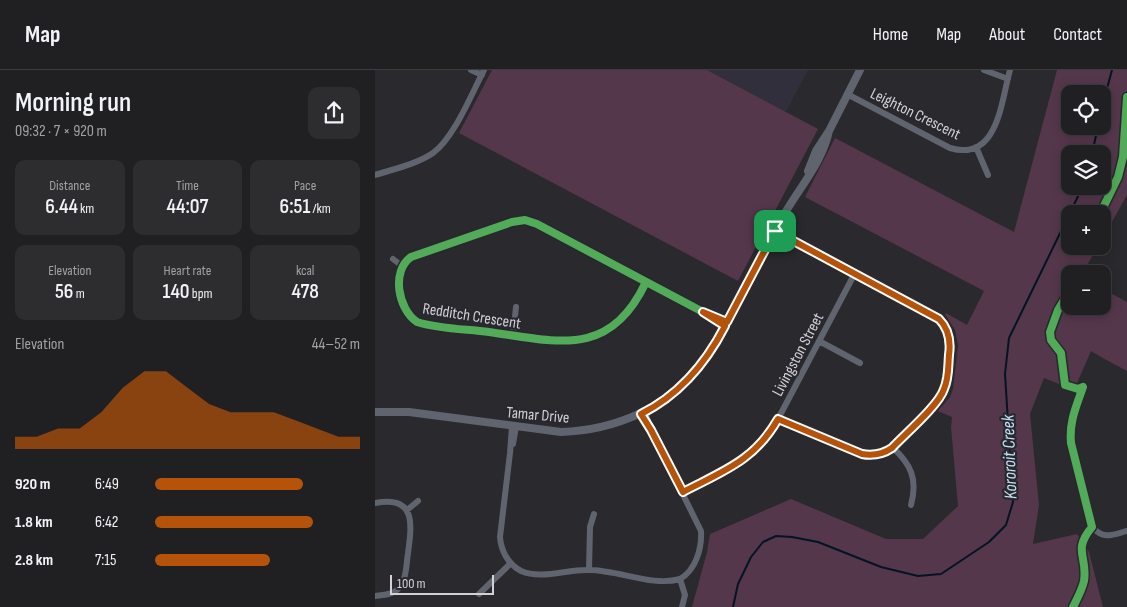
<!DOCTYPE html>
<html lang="en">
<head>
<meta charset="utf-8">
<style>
	body { margin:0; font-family:"Sofia Sans Condensed",sans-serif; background:#2d2c2f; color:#f1f3f6; height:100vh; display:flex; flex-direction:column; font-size:19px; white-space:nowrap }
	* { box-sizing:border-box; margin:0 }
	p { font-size:16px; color:#a2a2a5 }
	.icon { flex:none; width:28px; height:28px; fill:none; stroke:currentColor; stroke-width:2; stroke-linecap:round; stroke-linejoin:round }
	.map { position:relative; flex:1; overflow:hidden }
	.details { display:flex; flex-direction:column; background:#201f22; width:375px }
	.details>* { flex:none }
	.buttons { position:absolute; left:686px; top:15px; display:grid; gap:10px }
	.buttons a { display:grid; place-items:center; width:50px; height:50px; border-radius:10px; background:#201f22; box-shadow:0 2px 12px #0003,0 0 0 1px #3d3d40; font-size:25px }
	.scale { position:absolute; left:15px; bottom:12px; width:104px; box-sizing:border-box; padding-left:5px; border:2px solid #d2d1d6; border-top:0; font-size:14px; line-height:18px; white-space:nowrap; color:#d2d1d6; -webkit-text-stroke:4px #29282f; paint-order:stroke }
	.pin { position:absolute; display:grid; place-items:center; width:42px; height:42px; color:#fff; margin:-21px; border-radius:10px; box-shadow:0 2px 8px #0006 }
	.round { display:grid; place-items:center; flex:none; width:52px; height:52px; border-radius:10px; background:#2d2c2f }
	.summary { display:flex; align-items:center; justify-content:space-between; height:85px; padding:0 15px }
	h1 { font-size:28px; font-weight:600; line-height:38px }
	.figures { display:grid; grid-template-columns:repeat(3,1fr); gap:8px; height:85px; padding:5px 15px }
	.figures div { display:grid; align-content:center; border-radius:10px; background:#2d2c2f; text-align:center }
	.figures b { font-size:21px; font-weight:600 }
	.figures small { font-size:14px; font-weight:400 }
	.figures p { font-size:14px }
	.chart { height:140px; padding:10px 15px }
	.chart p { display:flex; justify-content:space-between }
	.chart svg { width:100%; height:90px; margin-top:5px; fill:#b45309; opacity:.7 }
	ul { padding:0 15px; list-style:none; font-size:16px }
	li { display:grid; grid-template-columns:80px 60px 1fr; align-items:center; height:38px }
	li i { height:12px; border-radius:6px; background:#b45309 }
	header { display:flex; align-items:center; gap:30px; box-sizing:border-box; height:70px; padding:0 25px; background:#201f22; border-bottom:1px solid #3d3d40 }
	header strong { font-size:24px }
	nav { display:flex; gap:28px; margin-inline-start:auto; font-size:18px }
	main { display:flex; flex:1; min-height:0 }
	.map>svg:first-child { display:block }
	.built { fill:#302f3b }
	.green { fill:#54374b; fill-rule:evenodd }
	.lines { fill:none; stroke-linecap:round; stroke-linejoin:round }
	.stream { stroke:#041424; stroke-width:2 }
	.minor { stroke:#5f646f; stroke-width:6 }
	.tertiary { stroke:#5f646f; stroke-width:8 }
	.cycleway-casing { stroke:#29282f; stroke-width:11 }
	.cycleway { stroke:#51ab58; stroke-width:8 }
	.route-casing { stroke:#fff; stroke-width:10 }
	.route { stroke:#b45309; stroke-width:6 }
	.labels { text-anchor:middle; stroke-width:4.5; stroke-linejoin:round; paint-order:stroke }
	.street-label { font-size:16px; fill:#d2d1d6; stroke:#29282f }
	.water-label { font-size:18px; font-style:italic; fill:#c3e0f6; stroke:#29282f }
</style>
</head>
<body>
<header>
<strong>Map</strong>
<nav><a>Home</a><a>Map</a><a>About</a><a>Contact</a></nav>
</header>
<main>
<section class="details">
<div class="summary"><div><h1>Morning run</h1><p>09:32 · 7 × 920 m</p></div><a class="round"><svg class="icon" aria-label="share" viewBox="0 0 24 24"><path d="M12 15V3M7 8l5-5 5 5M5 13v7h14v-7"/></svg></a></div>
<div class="figures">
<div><p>Distance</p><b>6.44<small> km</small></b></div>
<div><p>Time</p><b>44:07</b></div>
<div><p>Pace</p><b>6:51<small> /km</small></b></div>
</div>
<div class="figures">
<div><p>Elevation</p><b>56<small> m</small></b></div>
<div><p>Heart rate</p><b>140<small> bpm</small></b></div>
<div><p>kcal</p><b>478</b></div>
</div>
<div class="chart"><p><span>Elevation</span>44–52 m</p>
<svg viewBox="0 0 160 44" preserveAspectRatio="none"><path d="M0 44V38L10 38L20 34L30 34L40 26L50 14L60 6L70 6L80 14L90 22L100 26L110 26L120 26L130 30L140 34L150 38L160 38V44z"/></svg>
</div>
<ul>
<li><b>920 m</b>6:49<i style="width:72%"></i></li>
<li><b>1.8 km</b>6:42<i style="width:77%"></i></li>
<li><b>2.8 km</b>7:15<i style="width:56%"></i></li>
</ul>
</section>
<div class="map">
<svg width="752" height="537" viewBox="0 0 752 537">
	<rect width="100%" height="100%" fill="#2a292e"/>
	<!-- built -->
	<path class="built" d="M332 0H433L411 42Z"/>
	<!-- green -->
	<path class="green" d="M117 0H332L443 59 363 211 84 63Z
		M682 0H752V125L728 168V144H695V176H723L707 204H695V236H728V219L752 232V301L726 287 716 281 699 320 669 308 655 344 664 435 658 474 702 464 714 482 728 537H317L332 482 335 464 416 429 511 469H548L583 436 576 357 577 347 563 341 575 327 578 319 583 275 580 260 570 244 571 243 592 255 609 221 430 127 460 68 639 162ZM695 24H728V56H695ZM695 84H728V116H695Z"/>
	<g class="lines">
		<!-- stream -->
		<path class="stream" d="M728 33 737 0
			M717 84 723 56
			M358 537 363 514 376 487 388 472 401 466 417 467 443 472 506 497 543 506 566 504 614 472 631 455 638 432 630 304 634 268 708 116"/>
		<!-- minor -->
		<path class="minor" d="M96 0 107 5
			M609 0 633 9
			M472 24 575 78C623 92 626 32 635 0
			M601 77 613 105
			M0 105C19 99 42 94 58 83 79 68 97 23 109 0
			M400 161 558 245C565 250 570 255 573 263 578 277 574 315 565 327 552 345 533 361 517 377 508 384 498 386 487 384L403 349
			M18 189 27 196
			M271 212C235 288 184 272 114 262 90 259 64 259 42 252 23 239 16 201 36 187L137 152 150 150 162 154 328 242 350 256
			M138 266 141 237
			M444 271 485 293
			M708 317C701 337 694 352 696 373L717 457C729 470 737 465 752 461
			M270 342 276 360 326 461C327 478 321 500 305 509L310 525 307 537
			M137 356 135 383 125 467C126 481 133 494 146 501 167 510 192 499 214 500 244 500 277 517 305 509
			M138 374 141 357
			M517 377C536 394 543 409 536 435
			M308 422C349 401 379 391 403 349L480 203
			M0 433C41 425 37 454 33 483 31 495 32 511 22 520 16 525 8 525 0 526
			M32 440 43 431
			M214 500 215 457 219 444
			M104 524 136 493"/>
		<!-- tertiary -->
		<path class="tertiary" d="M433 101 441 81 454 61 485 0
			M0 342H34L186 362C241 360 293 338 327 293 342 274 352 252 363 231 377 204 392 177 406 150 422 120 447 94 454 61"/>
		<defs>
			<path id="cycleway" d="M725 144 743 107 748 87 752 27
				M695 210 689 230 683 240 675 262 676 270 686 283 690 315 703 319 708 317C701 337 694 352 696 373L717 457C697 481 713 486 709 511 707 520 702 529 698 537
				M271 212C235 288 184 272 114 262 90 259 64 259 42 252 23 239 16 201 36 187L137 152 150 150 162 154 328 242 350 256"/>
		</defs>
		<!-- cycleway casing -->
		<use href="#cycleway" class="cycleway-casing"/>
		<!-- cycleway -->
		<use href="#cycleway" class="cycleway"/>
	</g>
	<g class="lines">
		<defs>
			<path id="route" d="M400 161 564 249C574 259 576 271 574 285 573 296 574 308 569 319 564 335 530 364 517 378 508 384 498 386 487 384L403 349C379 391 348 401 308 422L276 360 266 344C304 325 331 293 350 256L328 242 352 252Z"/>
		</defs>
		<!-- route casing -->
		<use href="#route" class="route-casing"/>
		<!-- route -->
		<use href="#route" class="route"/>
	</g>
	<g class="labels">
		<!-- street labels -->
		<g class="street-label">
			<text transform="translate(541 43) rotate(26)" y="6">Leighton Crescent</text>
			<text transform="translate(97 245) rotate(9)" y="6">Redditch Crescent</text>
			<text transform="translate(422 284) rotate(-62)" y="6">Livingston Street</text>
			<text transform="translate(163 344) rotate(5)" y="6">Tamar Drive</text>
		</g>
		<!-- water labels -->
		<g class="water-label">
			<text transform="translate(634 387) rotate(-92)" y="6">Kororoit Creek</text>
		</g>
	</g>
</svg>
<div class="buttons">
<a><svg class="icon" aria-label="locate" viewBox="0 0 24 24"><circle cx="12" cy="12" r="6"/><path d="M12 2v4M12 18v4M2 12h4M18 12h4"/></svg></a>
<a><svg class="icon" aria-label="layers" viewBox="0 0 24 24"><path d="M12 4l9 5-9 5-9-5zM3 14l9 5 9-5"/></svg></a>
<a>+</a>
<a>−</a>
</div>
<div class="scale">100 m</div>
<div class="pin" style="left:400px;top:161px;background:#1e9e55"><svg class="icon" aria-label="arrive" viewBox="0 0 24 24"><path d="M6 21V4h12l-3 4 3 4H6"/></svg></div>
</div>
</main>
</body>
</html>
